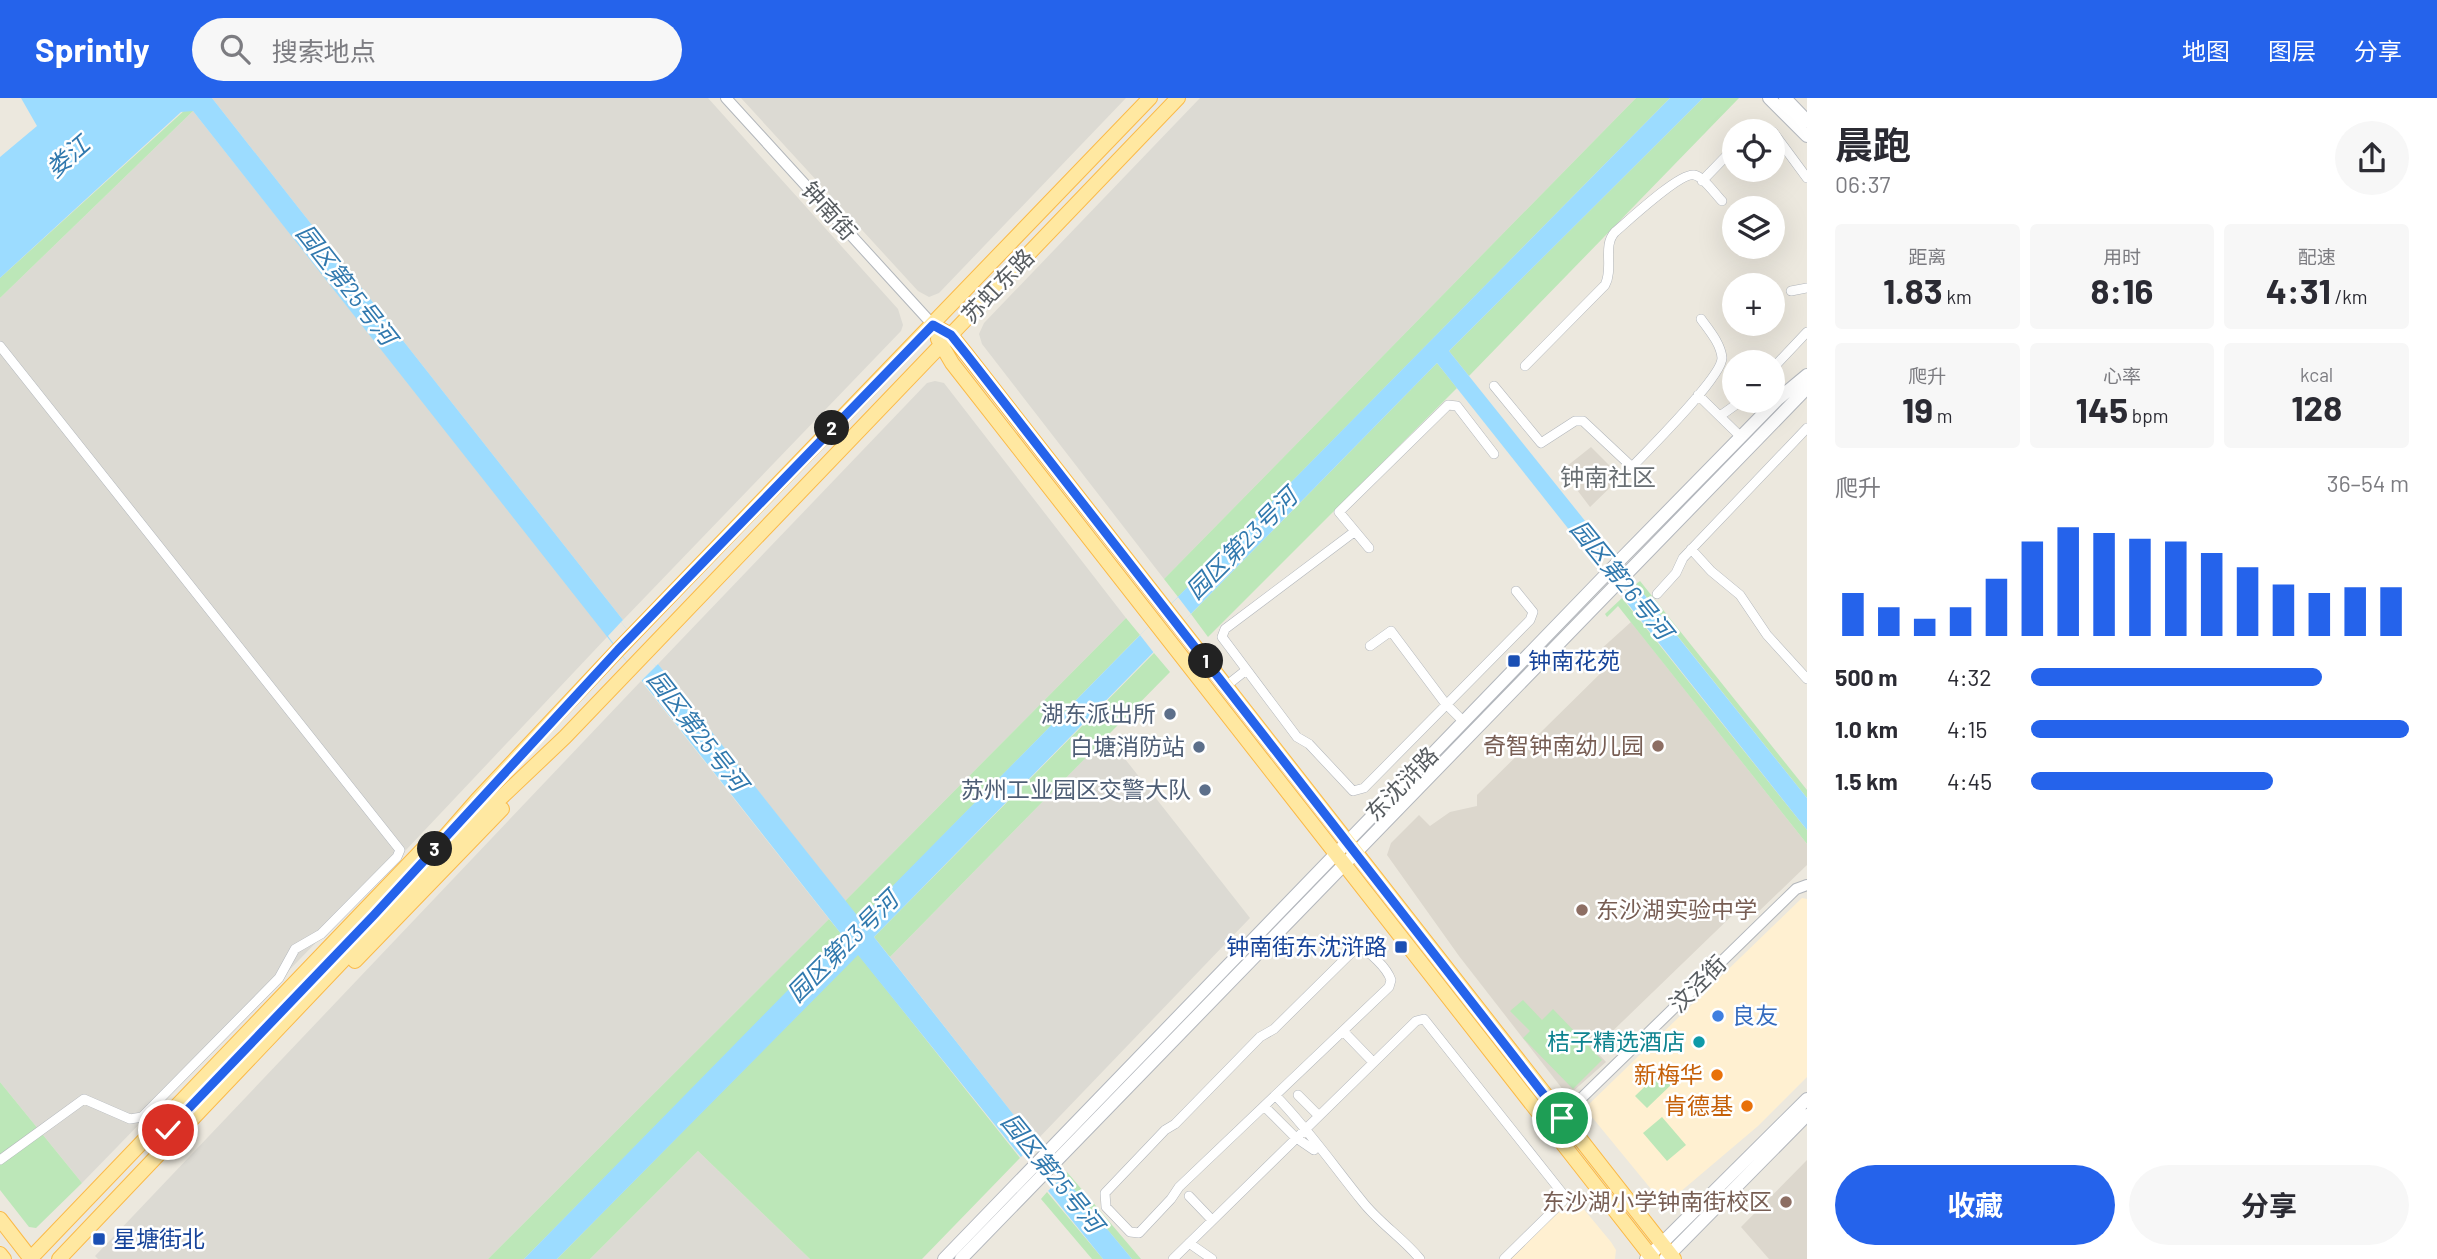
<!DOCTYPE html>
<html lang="zh">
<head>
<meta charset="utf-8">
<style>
	body { margin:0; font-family:Barlow,"Noto Sans SC",sans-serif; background:#f7f7f7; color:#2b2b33; height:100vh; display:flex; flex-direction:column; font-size:26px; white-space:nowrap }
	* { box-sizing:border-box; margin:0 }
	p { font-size:23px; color:#7c7c81 }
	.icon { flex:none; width:38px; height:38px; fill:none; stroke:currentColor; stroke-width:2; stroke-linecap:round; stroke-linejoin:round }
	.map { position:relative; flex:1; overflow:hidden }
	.side { display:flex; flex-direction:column; background:#fff; width:630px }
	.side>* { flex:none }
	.buttons { position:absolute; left:1722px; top:21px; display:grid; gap:14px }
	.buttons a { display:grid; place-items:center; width:63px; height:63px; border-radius:50%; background:#fff; box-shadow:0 7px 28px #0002; font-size:35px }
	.pin { position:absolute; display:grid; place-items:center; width:60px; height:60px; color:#fff; margin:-30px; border:4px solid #fff; border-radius:50%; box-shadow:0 2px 7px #0007 }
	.km { position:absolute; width:35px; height:35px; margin:-18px; border-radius:50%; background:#222; color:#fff; font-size:19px; line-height:35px; text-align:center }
	.round { display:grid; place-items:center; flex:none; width:74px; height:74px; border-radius:37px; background:#f7f7f7 }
	.head { display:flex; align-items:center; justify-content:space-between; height:119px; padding:0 28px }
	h1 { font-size:38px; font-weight:700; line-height:52px }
	.stats { display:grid; grid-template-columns:repeat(3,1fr); gap:10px; height:119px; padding:7px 28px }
	.stats div { display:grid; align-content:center; border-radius:7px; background:#f7f7f7; text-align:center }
	.stats b { font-size:35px; font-weight:700 }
	.stats small { font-size:19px; font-weight:400 }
	.stats p { font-size:19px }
	.chart { height:196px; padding:14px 28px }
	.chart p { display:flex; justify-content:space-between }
	.chart svg { width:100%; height:126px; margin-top:7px; stroke:#2563eb; stroke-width:6 }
	.button { display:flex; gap:14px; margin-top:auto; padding:14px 28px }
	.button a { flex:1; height:80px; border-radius:42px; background:#2563eb; color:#fff; font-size:28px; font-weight:700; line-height:80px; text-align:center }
	.button a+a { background:#f7f7f7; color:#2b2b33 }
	ul { padding:0 28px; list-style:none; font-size:23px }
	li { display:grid; grid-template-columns:112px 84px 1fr; align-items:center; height:52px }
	li i { height:18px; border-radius:9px; background:#2563eb }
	header { display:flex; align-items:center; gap:42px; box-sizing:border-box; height:98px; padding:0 35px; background:#2563eb; color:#fff }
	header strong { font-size:33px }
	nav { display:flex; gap:38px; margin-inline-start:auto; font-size:24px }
	.search { width:490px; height:63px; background:#f7f7f7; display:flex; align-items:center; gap:18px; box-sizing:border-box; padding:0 24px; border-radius:38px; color:#7c7c81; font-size:26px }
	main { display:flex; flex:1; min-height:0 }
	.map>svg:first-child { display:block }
	.commercial { fill:#fff0d1 }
	.industrial { fill:#dcdad3 }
	.education { fill:#dcd7cd }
	.green { fill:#bce7b8 }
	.water { fill:#9cdcff }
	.pier { fill:#ece8de }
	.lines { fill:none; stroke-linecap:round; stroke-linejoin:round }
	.minor-casing { stroke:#b2b6bb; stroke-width:10 }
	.tertiary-casing { stroke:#b2b6bb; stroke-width:12 }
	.secondary-casing { stroke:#b3b7bd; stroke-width:14 }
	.primary-casing { stroke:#fbba48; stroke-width:16 }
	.minor { stroke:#fff; stroke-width:9 }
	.tertiary { stroke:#fff; stroke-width:10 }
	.secondary { stroke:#fff; stroke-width:12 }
	.primary { stroke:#ffe8a1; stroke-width:14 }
	.route-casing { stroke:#fff; stroke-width:14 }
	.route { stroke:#2563eb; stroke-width:9 }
	.transit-dot { fill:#1a4fb4; stroke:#fff; stroke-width:2.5 }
	.service-dot { fill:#5c6f8a; stroke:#fff; stroke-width:2.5 }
	.education-dot { fill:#8d6e63; stroke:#fff; stroke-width:2.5 }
	.shop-dot { fill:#3f7fe0; stroke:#fff; stroke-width:2.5 }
	.culture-dot { fill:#0f9aa8; stroke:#fff; stroke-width:2.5 }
	.food-dot { fill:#e8710a; stroke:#fff; stroke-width:2.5 }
	.labels { text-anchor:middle; stroke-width:5; stroke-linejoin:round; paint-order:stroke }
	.street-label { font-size:23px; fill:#585d61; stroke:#fff }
	.transit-label { font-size:23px; fill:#164399; stroke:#fff; text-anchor:start }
	.service-label { font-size:23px; fill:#4e5e75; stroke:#fff; text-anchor:end }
	.education-label { font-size:23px; fill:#785e54; stroke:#fff; text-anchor:end }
	.shop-label { font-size:23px; fill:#366cbe; stroke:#fff; text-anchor:start }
	.culture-label { font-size:23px; fill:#0d838f; stroke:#fff; text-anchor:end }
	.food-label { font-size:23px; fill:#c56008; stroke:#fff; text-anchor:end }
	.water-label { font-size:24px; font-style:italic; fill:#3179ae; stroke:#fff }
	.neighbourhood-label { font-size:24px; fill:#696f73; stroke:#fff }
</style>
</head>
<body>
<header>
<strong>Sprintly</strong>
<div class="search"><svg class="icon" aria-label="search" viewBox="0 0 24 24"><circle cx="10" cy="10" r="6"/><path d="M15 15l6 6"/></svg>搜索地点</div>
<nav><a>地图</a><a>图层</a><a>分享</a></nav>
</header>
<main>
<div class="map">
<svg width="1807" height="1161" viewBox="0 0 1807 1161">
	<rect width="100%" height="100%" fill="#ece8de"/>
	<!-- commercial -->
	<path class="commercial" d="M1802 800 1807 801V979L1758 1028 1673 1100 1660 1102 1587 1013V1008Z
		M1572 1097 1611 1144 1616 1152 1615 1161H1508Z"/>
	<!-- industrial -->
	<path class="industrial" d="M212 0H708L898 211 903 227 901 233 623 522Z
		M741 0H1126L939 195 929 199 918 193Z
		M1200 0H1636L1164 481 982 246 979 236 984 225Z
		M193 13 608 538 406 752 82 1085 0 984V200Z
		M935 283 944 285 1126 520 845 803 658 566 927 285Z
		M641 583 829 821 488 1161H98L95 1158Z
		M1107 638 1250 820 1035 1044 890 859Z
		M698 1053 810 1161H590Z"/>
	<!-- education -->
	<path class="education" d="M1591 349 1621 379 1590 409 1562 372Z
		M1631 524 1807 746V767L1754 818 1743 807 1594 951 1606 964 1571 995 1564 993 1459 858 1387 757 1391 745 1419 717 1430 728 1450 714 1477 708V697L1612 564 1600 552Z
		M1807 1062V1161H1769L1741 1129Z"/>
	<!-- green -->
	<path class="green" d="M1636 0H1670L1178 499 1164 481Z
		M1703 0H1739L1469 278 1449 253Z
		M186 11 193 13 0 200V180Z
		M1437 265 1457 290 1208 539 1191 516Z
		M1640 483 1807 692V700L1636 486Z
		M1622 500 1807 732V746L1618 508 1607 519 1605 516Z
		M1126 520 1140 537 860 822 845 803Z
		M1154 555 1170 574 890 859 874 839Z
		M829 821 843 838 524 1161H488Z
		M858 856 1020 1060 922 1161H810L698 1053 590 1161H557Z
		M1523 902 1542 922 1553 911 1602 962 1573 991 1523 940 1530 933 1510 913Z
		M1661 973 1673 985 1647 1010 1635 998Z
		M0 984 82 1085 36 1130 29 1129 0 1092Z
		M1662 1019 1686 1047 1667 1063 1643 1035Z
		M1067 1074 1141 1161H1132L1063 1078Z
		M1047 1094 1103 1161H1092L1041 1101Z"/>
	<!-- water -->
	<path class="water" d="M21 0H212L623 522 621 524 653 565 656 568 658 566 860 821 1670 0H1703L1449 253 1807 700V732L1437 265 874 839 1035 1044 1132 1161H1103L858 857 557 1161H524L842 837 193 13 181 14 0 180V59L37 28Z"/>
	<!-- pier -->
	<path class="pier" d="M1607 450 1636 486 1622 500 1593 464Z
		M1178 499 1191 516 1154 555 1140 537Z
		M621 524 656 568 641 583 608 538Z
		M1035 1044 1064 1077 1047 1094 1020 1060Z"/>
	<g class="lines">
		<defs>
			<path id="minor" d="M1751 33 1762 28 1771 33
				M1773 34 1807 80
				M1702 83 1734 50
				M1791 193 1807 190
				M0 248 400 752 397 759 321 836 295 851 279 880 142 1019 130 1021 84 1001 0 1062
				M1525 268 1605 187C1614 170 1602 148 1615 134 1627 124 1680 74 1694 77 1703 78 1715 96 1722 103
				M1773 270 1807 234
				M1494 288 1541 345 1575 323H1583L1632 369C1648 352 1722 279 1722 260 1721 246 1709 232 1701 221
				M1698 297 1741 339
				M1720 318 1741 303
				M1354 434 1225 531 1222 539 1297 639 1309 646 1353 693 1364 690 1530 522 1533 514 1516 493
				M1369 450 1339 414 1448 307 1457 308 1494 356
				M1691 451 1711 473 1740 497 1767 537 1807 581
				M1657 496 1676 475 1683 460 1807 330
				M1370 548 1391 533 1445 605 1463 623
				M1226 588 1245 573
				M1357 849C1369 852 1387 870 1391 882L1389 889 1179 1089 1171 1101 1139 1135 1130 1134 1106 1109 1105 1095 1165 1032 1175 1026 1260 939 1274 931Z
				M1343 933 1373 964
				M1298 997 1318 1017
				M1276 998C1308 1031 1333 1067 1362 1103 1379 1125 1403 1140 1420 1161
				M1265 1009 1295 1039 1314 1052
				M1189 1098 1212 1122
				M1189 1145 1212 1161
				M1173 1161 1416 923 1424 921 1563 1096V1103L1504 1161"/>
			<path id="tertiary" d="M726 0 933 227
				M1561 1020 1796 791 1807 787"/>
			<path id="secondary" d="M1769 0 1807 38
				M1785 0 1807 23
				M944 1161 1618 464 1777 302 1807 277
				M961 1161 1807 290
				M1646 1161 1807 1001
				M1665 1161 1807 1017"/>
			<path id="primary" d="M933 227 951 237 967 257 1674 1161
				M938 241 952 265 1653 1161
				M420 767 477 702 618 552 1150 0
				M355 863 502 711
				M0 1121 31 1161
				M0 1156 4 1161
				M30 1161 424 750
				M59 1161 468 731 565 639 1178 0"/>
		</defs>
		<!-- minor casing -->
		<use href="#minor" class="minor-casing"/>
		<!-- tertiary casing -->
		<use href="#tertiary" class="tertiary-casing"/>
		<!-- secondary casing -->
		<use href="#secondary" class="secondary-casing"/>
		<!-- primary casing -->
		<use href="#primary" class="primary-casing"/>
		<!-- minor -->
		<use href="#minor" class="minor"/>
		<!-- tertiary -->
		<use href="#tertiary" class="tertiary"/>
		<!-- secondary -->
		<use href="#secondary" class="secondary"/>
		<!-- primary -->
		<use href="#primary" class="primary"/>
	</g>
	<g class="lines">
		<defs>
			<path id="route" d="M168 1032 374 817 618 552 933 227 951 237 967 257 1562 1020"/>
		</defs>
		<!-- route casing -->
		<use href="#route" class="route-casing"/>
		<!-- route -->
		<use href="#route" class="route"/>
	</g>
	<!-- markers -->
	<g class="transit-dot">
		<rect x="1507" y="556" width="14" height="14" rx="3.5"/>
		<rect x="1394" y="842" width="14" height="14" rx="3.5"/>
		<rect x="92" y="1134" width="14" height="14" rx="3.5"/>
	</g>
	<g class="service-dot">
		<circle cx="1170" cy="616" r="7"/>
		<circle cx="1199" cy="649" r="7"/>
		<circle cx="1205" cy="692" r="7"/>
	</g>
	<g class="education-dot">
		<circle cx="1658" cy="648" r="7"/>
		<circle cx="1582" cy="812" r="7"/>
		<circle cx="1786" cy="1104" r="7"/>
	</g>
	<circle class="shop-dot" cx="1718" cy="918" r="7"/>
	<circle class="culture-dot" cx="1699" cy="944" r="7"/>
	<g class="food-dot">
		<circle cx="1717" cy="977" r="7"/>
		<circle cx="1747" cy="1008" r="7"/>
	</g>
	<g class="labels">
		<!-- street labels -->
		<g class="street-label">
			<text transform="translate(829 113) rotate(48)" y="8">钟南街</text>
			<text transform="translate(998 188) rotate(-46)" y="8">苏虹东路</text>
			<text transform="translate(1402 686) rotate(-46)" y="8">东沈浒路</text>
			<text transform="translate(1698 886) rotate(-45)" y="8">汶泾街</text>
		</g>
		<!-- transit labels -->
		<g class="transit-label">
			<text x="1528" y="571">钟南花苑</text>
			<text x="1387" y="857" text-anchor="end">钟南街东沈浒路</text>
			<text x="113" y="1149">星塘街北</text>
		</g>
		<!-- service labels -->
		<g class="service-label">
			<text x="1156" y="624">湖东派出所</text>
			<text x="1185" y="657">白塘消防站</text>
			<text x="1191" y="700">苏州工业园区交警大队</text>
		</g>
		<!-- education labels -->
		<g class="education-label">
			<text x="1644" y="656">奇智钟南幼儿园</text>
			<text x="1596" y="820" text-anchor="start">东沙湖实验中学</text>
			<text x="1772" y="1112">东沙湖小学钟南街校区</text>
		</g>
		<!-- shop labels -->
		<g class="shop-label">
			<text x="1732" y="926">良友</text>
		</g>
		<!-- culture labels -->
		<g class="culture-label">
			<text x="1685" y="952">桔子精选酒店</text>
		</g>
		<!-- food labels -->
		<g class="food-label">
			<text x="1703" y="985">新梅华</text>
			<text x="1733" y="1016">肯德基</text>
		</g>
		<!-- water labels -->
		<g class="water-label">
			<text transform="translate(68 59) rotate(-41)" y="8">娄江</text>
			<text transform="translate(346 187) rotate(52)" y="8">园区第25号河</text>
			<text transform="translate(1242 446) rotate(-45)" y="8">园区第23号河</text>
			<text transform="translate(1621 482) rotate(51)" y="8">园区第26号河</text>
			<text transform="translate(697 633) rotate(52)" y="8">园区第25号河</text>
			<text transform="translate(843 849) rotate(-45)" y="8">园区第23号河</text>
			<text transform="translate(1052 1075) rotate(51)" y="8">园区第25号河</text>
		</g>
		<!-- neighbourhood labels -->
		<g class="neighbourhood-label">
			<text x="1608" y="388">钟南社区</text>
		</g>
	</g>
</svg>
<div class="buttons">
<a><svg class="icon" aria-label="locate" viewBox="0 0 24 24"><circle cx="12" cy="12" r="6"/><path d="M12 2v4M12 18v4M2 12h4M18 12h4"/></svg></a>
<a><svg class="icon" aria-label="layers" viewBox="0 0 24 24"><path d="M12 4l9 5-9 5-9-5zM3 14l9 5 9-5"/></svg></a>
<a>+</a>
<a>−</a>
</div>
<div class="pin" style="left:1562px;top:1020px;background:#1e9e55"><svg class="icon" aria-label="arrive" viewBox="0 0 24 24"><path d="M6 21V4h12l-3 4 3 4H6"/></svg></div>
<div class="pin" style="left:168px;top:1032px;background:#d93025"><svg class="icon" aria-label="check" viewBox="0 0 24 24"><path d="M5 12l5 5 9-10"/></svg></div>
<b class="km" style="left:1206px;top:563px">1</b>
<b class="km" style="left:832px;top:330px">2</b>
<b class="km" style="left:435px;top:751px">3</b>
</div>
<section class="side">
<div class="head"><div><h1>晨跑</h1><p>06:37</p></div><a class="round"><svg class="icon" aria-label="share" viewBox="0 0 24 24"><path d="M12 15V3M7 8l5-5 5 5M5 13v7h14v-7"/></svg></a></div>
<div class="stats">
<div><p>距离</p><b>1.83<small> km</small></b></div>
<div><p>用时</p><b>8:16</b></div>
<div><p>配速</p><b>4:31<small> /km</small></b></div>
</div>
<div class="stats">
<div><p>爬升</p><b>19<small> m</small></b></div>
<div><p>心率</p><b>145<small> bpm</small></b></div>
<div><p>kcal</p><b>128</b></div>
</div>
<div class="chart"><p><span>爬升</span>36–54 m</p>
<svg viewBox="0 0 160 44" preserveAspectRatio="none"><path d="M5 44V29M15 44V34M25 44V38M35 44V34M45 44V24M55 44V11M65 44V6M75 44V8M85 44V10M95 44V11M105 44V15M115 44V20M125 44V26M135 44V29M145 44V27M155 44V27"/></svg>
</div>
<ul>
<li><b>500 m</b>4:32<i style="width:77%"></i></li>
<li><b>1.0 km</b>4:15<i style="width:100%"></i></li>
<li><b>1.5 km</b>4:45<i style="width:64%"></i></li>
</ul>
<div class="button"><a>收藏</a><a>分享</a></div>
</section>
</main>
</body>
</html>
